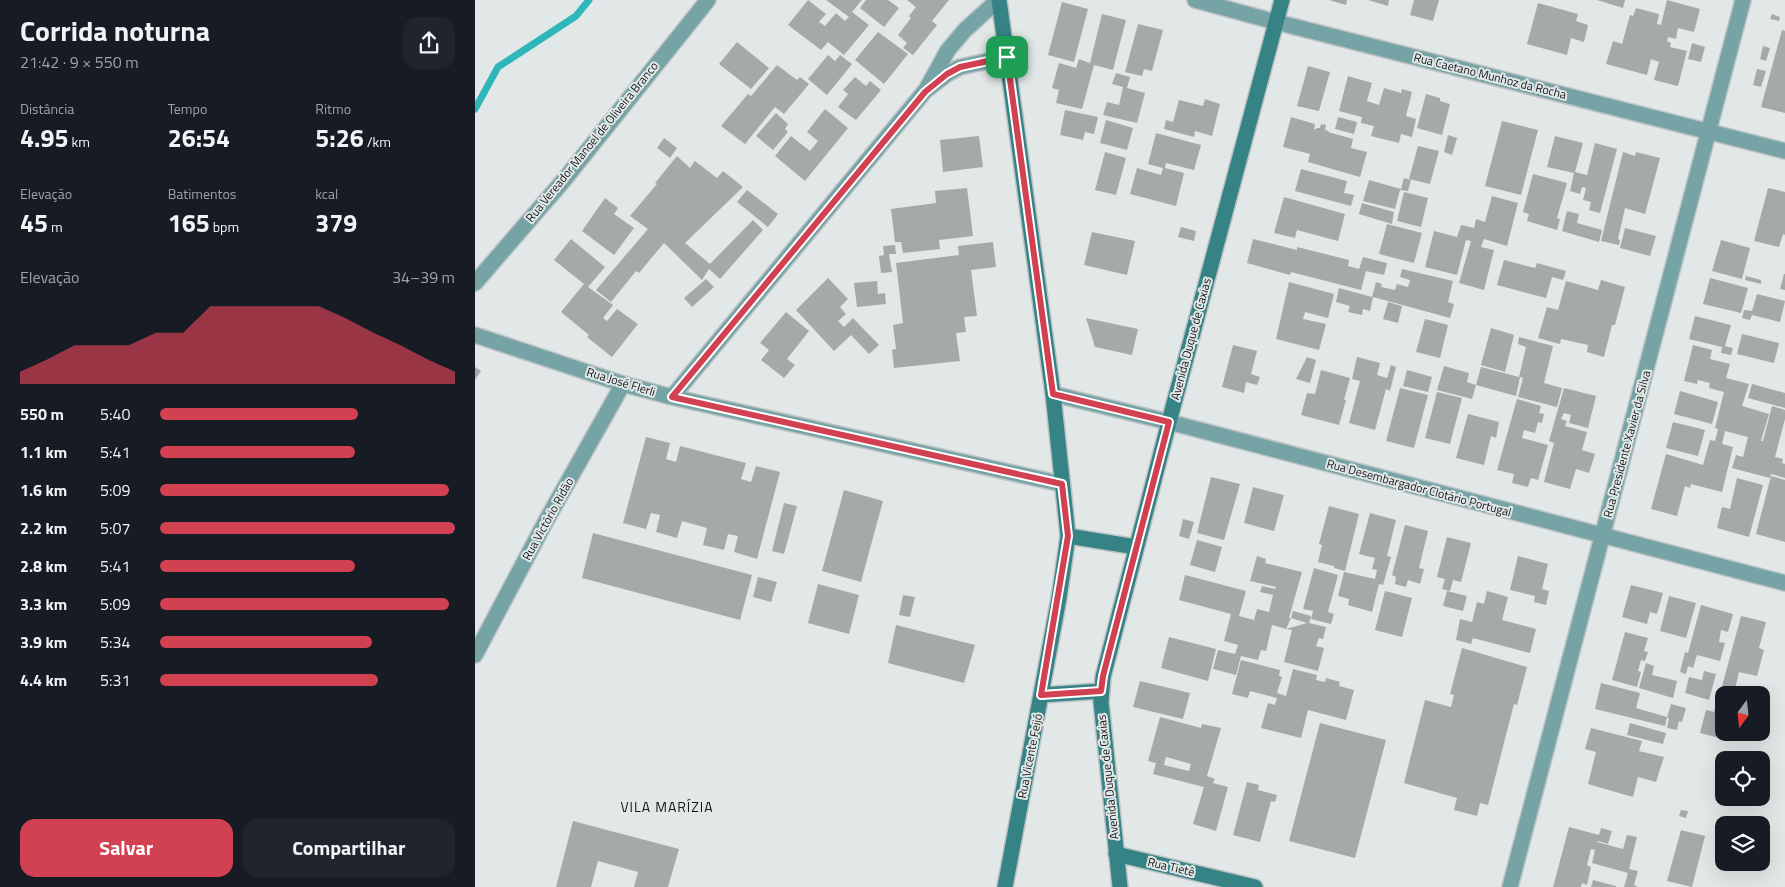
<!DOCTYPE html>
<html lang="pt">
<head>
<meta charset="utf-8">
<style>
	body { margin:0; font-family:"Titillium Web",sans-serif; background:#20242c; color:#f1f3f6; height:100vh; display:flex; flex-direction:column; font-size:19px; white-space:nowrap }
	* { box-sizing:border-box; margin:0 }
	p { font-size:16px; color:#9ea1a6 }
	.icon { flex:none; width:28px; height:28px; fill:none; stroke:currentColor; stroke-width:2; stroke-linecap:round; stroke-linejoin:round }
	.map { position:relative; flex:1; overflow:hidden }
	.side { display:flex; flex-direction:column; background:#171b24; width:475px }
	.side>* { flex:none }
	.needle { width:32px; rotate:195deg }
	.tools { position:absolute; left:1240px; top:686px; display:grid; gap:10px }
	.tools a { display:grid; place-items:center; width:55px; height:55px; border-radius:10px; background:#171b24; box-shadow:0 5px 20px #0002; font-size:25px }
	.pin { position:absolute; display:grid; place-items:center; width:42px; height:42px; color:#fff; margin:-21px; border-radius:10px; box-shadow:0 2px 8px #0006 }
	.round { display:grid; place-items:center; flex:none; width:52px; height:52px; border-radius:15px; background:#20242c }
	.overview { display:flex; align-items:center; justify-content:space-between; height:85px; padding:0 20px }
	h1 { font-size:28px; font-weight:700; line-height:38px }
	.metrics { display:grid; grid-template-columns:repeat(3,1fr); gap:8px; height:85px; padding:5px 20px }
	.metrics div { display:grid; align-content:center }
	.metrics b { font-size:25px; font-weight:700 }
	.metrics small { font-size:14px; font-weight:400 }
	.metrics p { font-size:14px }
	.chart { height:140px; padding:10px 20px }
	.chart p { display:flex; justify-content:space-between }
	.chart svg { width:100%; height:90px; margin-top:5px; fill:#d14152; opacity:.7 }
	.primary-button { display:flex; gap:10px; margin-top:auto; padding:10px 20px }
	.primary-button a { flex:1; height:58px; border-radius:15px; background:#d14152; color:#fff; font-size:20px; font-weight:700; line-height:58px; text-align:center }
	.primary-button a+a { background:#20242c; color:#f1f3f6 }
	ul { padding:0 20px; list-style:none; font-size:16px }
	li { display:grid; grid-template-columns:80px 60px 1fr; align-items:center; height:38px }
	li i { height:12px; border-radius:6px; background:#d14152 }
	main { display:flex; flex:1; min-height:0 }
	.map>svg:first-child { display:block }
	.lines { fill:none; stroke-linecap:round; stroke-linejoin:round }
	.stream { stroke:#2eb6ba; stroke-width:7 }
	.building { fill:#a4aaaa; fill-rule:evenodd }
	.street-casing { stroke:#bdc3c3; stroke-width:18 }
	.secondary-casing { stroke:#bdc3c3; stroke-width:18 }
	.street { stroke:#76a4a6; stroke-width:15 }
	.secondary { stroke:#368386; stroke-width:15 }
	.route-casing { stroke:#fff; stroke-width:10 }
	.route { stroke:#d14152; stroke-width:6 }
	.labels { text-anchor:middle; stroke-width:4; stroke-linejoin:round; paint-order:stroke }
	.street-label { font-size:12px; fill:#161818; stroke:#e2e8e8 }
	.neighbourhood-label { font-size:14px; letter-spacing:1px; fill:#161818; stroke:#e2e8e8 }
</style>
</head>
<body>
<main>
<section class="side">
<div class="overview"><div><h1>Corrida noturna</h1><p>21:42 · 9 × 550 m</p></div><a class="round"><svg class="icon" aria-label="share" viewBox="0 0 24 24"><path d="M12 15V3M7 8l5-5 5 5M5 13v7h14v-7"/></svg></a></div>
<div class="metrics">
<div><p>Distância</p><b>4.95<small> km</small></b></div>
<div><p>Tempo</p><b>26:54</b></div>
<div><p>Ritmo</p><b>5:26<small> /km</small></b></div>
</div>
<div class="metrics">
<div><p>Elevação</p><b>45<small> m</small></b></div>
<div><p>Batimentos</p><b>165<small> bpm</small></b></div>
<div><p>kcal</p><b>379</b></div>
</div>
<div class="chart"><p><span>Elevação</span>34–39 m</p>
<svg viewBox="0 0 160 44" preserveAspectRatio="none"><path d="M0 44V38L10 32L20 25L30 25L40 25L50 19L60 19L70 6L80 6L90 6L100 6L110 6L120 12L130 19L140 25L150 32L160 38V44z"/></svg>
</div>
<ul>
<li><b>550 m</b>5:40<i style="width:67%"></i></li>
<li><b>1.1 km</b>5:41<i style="width:66%"></i></li>
<li><b>1.6 km</b>5:09<i style="width:98%"></i></li>
<li><b>2.2 km</b>5:07<i style="width:100%"></i></li>
<li><b>2.8 km</b>5:41<i style="width:66%"></i></li>
<li><b>3.3 km</b>5:09<i style="width:98%"></i></li>
<li><b>3.9 km</b>5:34<i style="width:72%"></i></li>
<li><b>4.4 km</b>5:31<i style="width:74%"></i></li>
</ul>
<div class="primary-button"><a>Salvar</a><a>Compartilhar</a></div>
</section>
<div class="map">
<svg width="1310" height="887" viewBox="0 0 1310 887">
	<rect width="100%" height="100%" fill="#e2e8e8"/>
	<g class="lines">
		<!-- stream -->
		<path class="stream" d="M0 109 23 67 101 16 114 0"/>
	</g>
	<!-- building -->
	<path class="building" d="M333 0 351 14 344 22 350 26 361 13 370 21 374 17 351 0H387L377 12 394 25 369 55 353 42 346 50 313 25Z
		M391 0H413L424 8 409 27 385 8Z
		M432 0H474L457 21 462 25 438 55 428 48 432 43 423 35 436 18 434 16 441 7Z
		M854 0H872L871 5Z
		M893 0H914L913 6Z
		M939 0H964L958 21 935 15Z
		M1122 0H1150L1148 8Z
		M1192 0 1225 9 1219 32 1203 28 1201 39 1193 37 1192 41 1196 43 1195 47 1212 51 1203 86 1179 80 1184 62 1176 59 1172 75 1131 64 1138 41 1147 44 1155 15 1158 16 1161 8 1184 14 1182 24 1186 25Z
		M587 2 613 9 599 62 573 55Z
		M1063 3 1103 14 1101 21 1113 25 1109 42 1096 38 1092 55 1052 44Z
		M627 14 651 20 638 70 619 65 607 109 581 103 584 90 577 88 584 63 601 68 604 59 615 63Z
		M1297 14 1305 17 1304 21 1295 19Z
		M663 24 688 30 677 71 669 69 667 76 650 72Z
		M1307 30 1310 31V113L1286 107Z
		M403 32 433 54 409 84 380 60Z
		M262 42 294 68 276 89 244 64Z
		M1217 43 1230 47 1226 62 1213 59Z
		M1288 46 1295 48 1291 61 1285 59Z
		M353 55 360 61 365 55 377 64 352 95 333 79Z
		M302 65 322 80 325 77 334 84 309 114 300 107 270 144 246 126 273 94 276 96Z
		M833 66 855 72 844 111 822 106Z
		M1282 69 1291 71 1286 87 1278 85Z
		M641 73 655 77 652 88 670 93 662 123 628 115 632 102 644 105 648 87 637 84Z
		M873 76 897 83 892 101 904 105 909 88 926 93 927 89 937 92 931 116 941 119 937 137 926 134 924 143 896 136 899 126 886 123 887 117 864 111Z
		M380 77 391 86 395 81 406 90 381 120 363 107 373 94 368 90Z
		M951 94 965 98V101L975 104 967 135 942 128Z
		M730 99 745 104 737 136 720 131 719 137 689 129 691 120 698 122 704 100 728 106Z
		M350 109 373 128 330 181 300 156 316 136 335 151 343 141 332 132Z
		M590 110 623 117 619 134 610 132 608 140 585 135Z
		M301 113 313 124 310 129 313 132 298 150 281 136Z
		M816 117 840 124 839 129H841L842 128H845L846 124 851 125 850 130 854 131 853 132 878 139 876 148 892 152 885 177 833 162 835 154 808 147Z
		M863 117 882 122 879 134 860 129Z
		M631 120 658 128 652 150 625 143Z
		M1027 121 1063 130 1046 195 1010 186Z
		M681 133 726 145 719 170 691 163 690 168 709 173 701 206 655 194 662 168 686 175 688 168 673 164Z
		M973 135 982 138 977 155 969 152Z
		M504 136 508 167 468 172 465 140Z
		M1080 136 1108 143 1100 172 1112 175 1120 143 1142 149 1125 213 1114 210 1116 202 1108 200 1111 188 1107 187 1105 194 1095 191 1099 173 1072 167Z
		M189 138 202 148 195 158 182 148Z
		M943 146 964 151 955 184 934 179Z
		M630 152 651 158 641 195 620 190Z
		M1148 152 1160 156 1161 152 1185 158 1170 214 1150 208 1143 239 1145 240 1144 245 1126 241Z
		M202 156 215 168 220 161 242 178 248 171 268 187 210 243 235 264 278 220 288 230 245 279 234 269 227 280 189 243 164 273 161 271 136 302 121 290 173 229 155 216 182 184 180 183Z
		M826 169 872 181 869 193 879 195 876 206 820 191Z
		M1058 174 1092 183 1082 218 1085 219 1082 230 1052 221 1054 214 1048 212Z
		M929 178 936 180 933 191 925 190 920 209 888 201 894 180 926 189Z
		M492 188 498 236 464 240 465 249 428 253 426 242H420L416 209 461 203 460 191Z
		M1293 188 1310 192V235L1308 234 1304 247 1279 241Z
		M272 190 303 214 293 227 262 202Z
		M929 192 953 198 946 227 922 221Z
		M1017 196 1043 203 1032 246 1009 239 1006 247 1019 250 1009 290 984 283 996 241 991 240 982 275 950 267 959 231 982 237 986 225 999 228 1001 219 1010 222Z
		M809 197 870 214 863 241 822 230 820 238 799 233Z
		M130 198 143 208 139 214 159 228 139 255 107 231Z
		M887 203 919 212 917 224 884 214Z
		M1092 211 1104 214 1102 223 1127 230 1124 242 1087 231Z
		M912 224 947 233 939 263 904 254Z
		M706 227 721 231 719 241 703 237Z
		M1150 228 1181 236 1175 256 1145 248Z
		M617 232 660 241 652 275 609 265Z
		M96 239 130 267 113 287 138 305 128 318 132 321 142 309 163 324 137 357 112 337 114 335 86 312 109 284 79 260Z
		M778 239 822 250V247L874 260 873 266 884 269 888 257 912 263 909 275 891 271 886 290 816 272 815 275 772 263Z
		M1246 240 1275 248 1267 279 1237 271Z
		M518 242 521 267 496 270 502 316 489 317 491 332 481 333 485 361 419 368 417 350 421 349 418 325 428 323 421 263 484 255 483 246Z
		M420 245 421 254H414L417 272 406 273 404 256 409 255 408 246Z
		M1029 260 1060 268 1062 263 1091 271 1088 280 1077 277 1071 298 1022 285Z
		M927 269 978 281 973 302 979 304 975 318 898 297 895 311 888 309 887 315 873 312 875 306 861 302 864 288 897 297 901 282 907 284 906 287 920 290 922 284 933 287 935 280 925 277Z
		M1309 274H1310V290L1305 289Z
		M1271 276 1286 280V284L1270 280Z
		M353 278 373 299 365 307 371 314 363 321 369 327 378 318 404 345 394 354 376 335 359 351 321 310Z
		M1235 278 1273 288 1266 313 1228 304Z
		M231 279 239 287 217 307 209 298Z
		M1126 280 1150 287 1140 325H1137L1129 357 1112 352 1113 345 1086 339 1085 344 1063 338 1072 307 1083 310 1091 281 1123 290Z
		M402 281 403 294 410 293 411 304 382 307 379 283Z
		M814 282 859 294 853 318 830 312 828 319 851 324 844 350 801 339Z
		M1282 294 1310 301 1305 322 1277 315 1275 320 1267 318 1269 310 1277 311Z
		M913 302 927 306 923 323 908 319Z
		M311 312 334 331 312 359 320 365 309 378 286 360 294 350 285 343Z
		M1220 316 1256 325 1250 346 1258 348 1256 355 1246 353 1247 347 1214 339Z
		M611 318 663 329 657 355 620 347Z
		M950 319 973 325 965 358 941 352Z
		M1016 328 1039 335 1030 372 1006 365Z
		M1267 334 1304 343 1299 363 1262 354Z
		M1044 337 1078 346 1069 383 1087 388 1082 407 1043 397 1048 378 1045 377 1041 396 1001 385 997 399 962 390 969 366 994 373 992 382 1001 385 1006 367 1044 377 1051 347 1043 344Z
		M758 345 782 351 776 374 785 377 782 385 771 382 769 393 747 387Z
		M1218 345 1237 350 1235 359 1255 364 1251 378 1274 384 1267 406 1294 414 1286 441H1288L1297 406 1310 410V419L1300 457 1308 459 1307 463 1310 464V478L1296 474 1295 478 1257 468 1261 455 1268 457 1273 437 1250 431 1247 444 1258 447 1247 492 1216 484 1215 488 1210 486 1202 516 1176 509 1191 454 1228 465 1235 440 1240 441 1243 429 1240 428 1249 392 1234 388 1235 383 1223 380 1222 384 1209 381Z
		M832 357 841 360 835 383 821 379Z
		M882 357 905 363 902 375 912 378 916 365 921 367 915 391 911 389 900 430 874 423 885 381 877 379Z
		M0 367 6 371 0 380Z
		M846 370 875 378 869 400H871L864 425 826 415 832 393 840 394Z
		M932 370 957 377 953 392 928 386Z
		M1277 384 1310 393V408L1273 398Z
		M925 388 953 395 939 448 911 441Z
		M1089 388 1121 396 1113 428 1094 423 1096 415 1089 413 1086 419 1092 421 1090 426 1112 432 1107 450 1120 454 1114 473 1101 469 1095 489 1069 482 1079 443 1074 441Z
		M1205 391 1243 402 1237 424 1199 414Z
		M962 392 987 398 975 444 950 438Z
		M1042 399 1066 406 1064 413 1069 414 1067 423 1063 422 1060 433 1049 430 1047 438 1073 445 1063 480 1056 478 1053 487 1037 483 1039 474 1022 470Z
		M993 414 1024 422 1021 438 1016 436 1009 465 981 458Z
		M1198 422 1230 430 1223 456 1191 448Z
		M171 437 195 443 191 459 201 462 205 446 271 463 266 479 276 482 281 466 305 472 282 559 259 552 263 536 253 534 249 550 228 545 232 528 207 521 202 538 181 532 185 515 176 513 171 529 148 523Z
		M1296 476 1310 480V542L1281 534Z
		M736 477 765 484 749 540 722 533Z
		M1262 478 1288 485 1274 537 1242 528 1247 507 1255 509Z
		M778 487 809 495 799 531 769 523Z
		M369 490 408 501 386 582 347 571Z
		M309 503 322 506 309 554 297 551Z
		M854 506 884 514 870 571 859 568V566L843 562 847 545 844 544Z
		M895 513 921 520 912 556 916 557 908 585 904 584 897 612 873 605 874 599 863 596 869 572 900 579 902 570 897 569 900 558 884 554Z
		M708 519 719 522 714 539 704 536Z
		M930 525 953 531 944 568 949 569 945 584 933 580 931 587 920 584 921 577 917 575Z
		M118 533 277 575 265 620 107 578Z
		M972 537 996 543 986 582 978 580 975 591 967 589 970 579 962 577Z
		M722 540 747 547 740 572 715 565Z
		M782 556 791 559 790 563 827 572 814 618H816L818 611 836 616 834 623 851 627 848 639 844 638 841 646 849 648 843 671 809 662 817 630 811 629 832 623 816 618 811 629 797 625 791 651 786 650 783 660 766 656 761 675 738 669 743 650 760 654 763 645 749 641 756 614 704 600 710 575 771 591 764 616 779 620 782 609 794 612 798 595 785 592 787 586 800 589 801 587 775 581Z
		M1043 556 1073 564 1067 589 1074 591 1071 605 1059 602 1060 596 1035 590Z
		M839 568 863 575 853 612 859 614 856 624 836 619 838 611 828 609Z
		M283 577 302 582 296 602 278 597Z
		M343 584 384 595 374 634 333 623Z
		M1156 585 1188 593 1182 614 1175 612 1172 624 1147 617Z
		M910 591 937 598 927 637 900 630Z
		M972 591 992 596 988 611 968 606Z
		M1012 591 1033 597 1027 620 1061 629 1055 653 998 638 996 644 981 640 985 619 997 622 1002 602 1009 604Z
		M428 595 440 597 435 617 424 615Z
		M1194 596 1221 603 1211 638 1185 631Z
		M1226 605 1258 614 1253 632 1246 630 1244 642 1250 643 1245 661 1222 655 1218 668 1213 666 1211 674 1205 672 1210 652 1213 653Z
		M1266 616 1291 622 1284 648 1289 650 1282 676 1264 672 1259 693 1246 690Z
		M421 625 500 645 489 683 413 663Z
		M1150 632 1173 638 1169 651 1173 652 1170 661 1166 660 1163 671 1166 672 1162 687 1137 680Z
		M694 637 741 649 733 681 686 668Z
		M987 648 1052 667 1042 705 1039 704 1013 805 1005 803 1002 816 979 810 982 798 929 783 950 700 976 707 979 695 975 694Z
		M766 660 805 670 804 676 807 677 802 693 811 696 818 669 842 675 841 680 850 682 851 678 865 682 864 686 879 690 871 720 833 710 826 738 786 728 793 703 800 705 802 698 775 691 773 698 757 694Z
		M1171 663 1179 666 1177 675 1202 681 1198 698 1164 688Z
		M1229 671 1241 674 1234 700 1210 693 1214 677 1227 680Z
		M665 681 715 693 708 719 658 707Z
		M1126 683 1165 693 1161 708 1192 717 1190 726 1120 709Z
		M1242 700 1249 702V732H1258L1256 741 1225 733 1231 710 1239 712Z
		M1196 704 1211 708 1207 722 1204 721 1202 730 1192 728 1194 718H1192Z
		M685 717 726 728 727 724 746 728 732 776 740 779 738 783 753 787 741 831 718 824 729 787 678 774 681 763 673 761ZM691 757 716 764 714 771 689 765Z
		M845 723 911 740 880 858 814 841Z
		M1155 723 1191 733 1188 744 1152 735Z
		M1116 728 1167 741 1164 751 1189 757 1181 782 1163 777 1158 797 1113 784 1121 752 1110 749Z
		M772 782 784 785 783 790 802 795 800 802 796 801 785 842 758 835Z
		M1206 810 1213 811 1211 818 1204 816Z
		M98 821 204 849 193 887H159L163 872 123 861 116 887H81Z
		M1094 827 1124 835 1126 828 1137 831 1133 844 1123 841 1122 842 1148 849 1152 835 1162 837 1154 869 1163 871 1159 885 1163 887H1149L1153 873 1117 863 1120 850 1116 849 1112 865 1116 867 1112 885 1107 883 1106 887H1078Z
		M1206 830 1230 836 1217 887 1192 881Z
		M1118 880 1141 886V887H1116Z"/>
	<g class="lines">
		<defs>
			<path id="street" d="M720 0 801 22 1310 151
				M452 88 473 50 490 30 523 0
				M0 283 89 180 233 0
				M0 335 148 384 197 397 587 484
				M578 394 694 422 1310 583
				M197 397 450 91 472 74 485 67 532 57
				M0 655 72 519 148 384
				M1035 887 1268 0"/>
			<path id="secondary" d="M524 0 578 394 593 536 584 598 530 887
				M593 536 661 547
				M566 695 626 691
				M641 854 780 887
				M645 887 626 702 628 677 694 422 807 0"/>
		</defs>
		<!-- street casing -->
		<use href="#street" class="street-casing"/>
		<!-- secondary casing -->
		<use href="#secondary" class="secondary-casing"/>
		<!-- street -->
		<use href="#street" class="street"/>
		<!-- secondary -->
		<use href="#secondary" class="secondary"/>
	</g>
	<g class="lines">
		<defs>
			<path id="route" d="M532 57 578 394 694 422 628 676 626 691 566 695 593 536 587 484 197 397 450 92 472 74 485 67Z"/>
		</defs>
		<!-- route casing -->
		<use href="#route" class="route-casing"/>
		<!-- route -->
		<use href="#route" class="route"/>
	</g>
	<g class="labels">
		<!-- street labels -->
		<g class="street-label">
			<text transform="translate(1015 76) rotate(14)" y="4">Rua Caetano Munhoz da Rocha</text>
			<text transform="translate(117 142) rotate(-51)" y="4">Rua Vereador Manoel de Oliveira Branco</text>
			<text transform="translate(716 339) rotate(-75)" y="4">Avenida Duque de Caxias</text>
			<text transform="translate(146 382) rotate(17)" y="4">Rua José FIerli</text>
			<text transform="translate(1152 444) rotate(-75)" y="4">Rua Presidente Xavier da Silva</text>
			<text transform="translate(944 488) rotate(15)" y="4">Rua Desembargador Clotário Portugal</text>
			<text transform="translate(73 519) rotate(-61)" y="4">Rua Victório Ridão</text>
			<text transform="translate(555 756) rotate(-79)" y="4">Rua Vicente Feijó</text>
			<text transform="translate(633 777) rotate(-96)" y="4">Avenida Duque de Caxias</text>
			<text transform="translate(696 867) rotate(13)" y="4">Rua Tietê</text>
		</g>
		<!-- neighbourhood labels -->
		<g class="neighbourhood-label">
			<text x="192" y="812">VILA MARÍZIA</text>
		</g>
	</g>
</svg>
<div class="tools">
<a><svg class="needle" viewBox="-14 -14 28 28"><path d="M0-13l5 13h-10z" fill="#e53935"/><path d="M0 13l5-13h-10z" fill="#9ea1a6"/></svg></a>
<a><svg class="icon" aria-label="locate" viewBox="0 0 24 24"><circle cx="12" cy="12" r="6"/><path d="M12 2v4M12 18v4M2 12h4M18 12h4"/></svg></a>
<a><svg class="icon" aria-label="layers" viewBox="0 0 24 24"><path d="M12 4l9 5-9 5-9-5zM3 14l9 5 9-5"/></svg></a>
</div>
<div class="pin" style="left:532px;top:57px;background:#1e9e55"><svg class="icon" aria-label="arrive" viewBox="0 0 24 24"><path d="M6 21V4h12l-3 4 3 4H6"/></svg></div>
</div>
</main>
</body>
</html>
